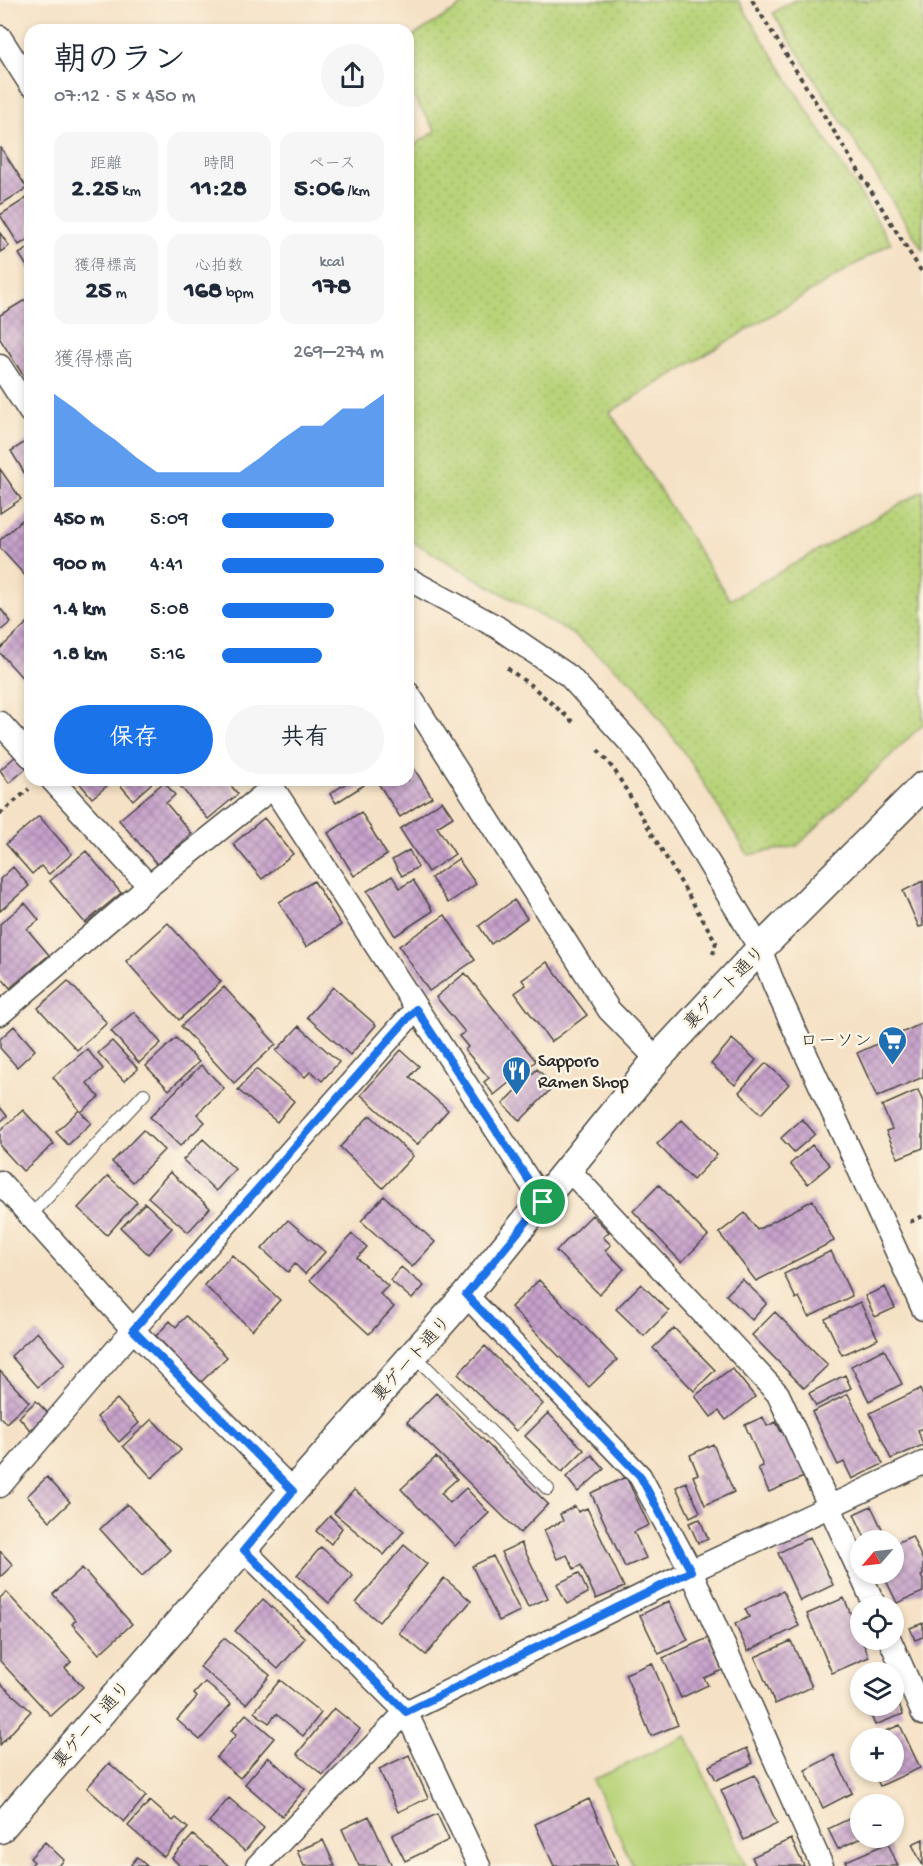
<!DOCTYPE html>
<html lang="ja">
<head>
<meta charset="utf-8">
<style>
	body { margin:0; font-family:"Gochi Hand","Klee One",sans-serif; background:#f6f6f7; color:#1f2937; height:100vh; display:flex; flex-direction:column; font-size:22px; white-space:nowrap }
	* { box-sizing:border-box; margin:0 }
	p { font-size:20px; color:#747a83 }
	.icon { flex:none; width:33px; height:33px; fill:none; stroke:currentColor; stroke-width:2; stroke-linecap:round; stroke-linejoin:round }
	.map { position:relative; flex:1; overflow:hidden }
	.details { position:absolute; left:24px; top:24px; width:390px; height:762px; display:flex; flex-direction:column; background:#fff; border-radius:18px; box-shadow:0 3px 9px #0003 }
	.details>* { flex:none }
	.needle { width:39px; rotate:242deg }
	.fabs { position:absolute; left:850px; top:1530px; display:grid; gap:12px }
	.fabs a { display:grid; place-items:center; width:54px; height:54px; border-radius:50%; background:#fff; box-shadow:0 3px 9px #0003; font-size:30px }
	.pin { position:absolute; display:grid; place-items:center; width:51px; height:51px; color:#fff; margin:-26px; border:3px solid #fff; border-radius:50%; box-shadow:0 2px 6px #0007 }
	.round { display:grid; place-items:center; flex:none; width:63px; height:63px; border-radius:32px; background:#f6f6f7 }
	.summary { display:flex; align-items:center; justify-content:space-between; height:102px; padding:0 30px }
	h1 { font-size:33px; font-weight:700; line-height:45px }
	.figures { display:grid; grid-template-columns:repeat(3,1fr); gap:9px; height:102px; padding:6px 30px }
	.figures div { display:grid; align-content:center; border-radius:15px; background:#f6f6f7; text-align:center }
	.figures b { font-size:26px; font-weight:700 }
	.figures small { font-size:16px; font-weight:400 }
	.figures p { font-size:16px }
	.chart { height:168px; padding:12px 30px }
	.chart p { display:flex; justify-content:space-between }
	.chart svg { width:100%; height:108px; margin-top:6px; fill:#1a73e8; opacity:.7 }
	.cta { display:flex; gap:12px; margin-top:auto; padding:12px 30px }
	.cta a { flex:1; height:69px; border-radius:36px; background:#1a73e8; color:#fff; font-size:24px; font-weight:700; line-height:69px; text-align:center }
	.cta a+a { background:#f6f6f7; color:#1f2937 }
	ul { padding:0 30px; list-style:none; font-size:20px }
	li { display:grid; grid-template-columns:96px 72px 1fr; align-items:center; height:45px }
	li i { height:15px; border-radius:8px; background:#1a73e8 }
	.map>svg:first-child { display:block }
	.grass { fill:url(#grass-dots); stroke:#727f52; stroke-width:1.5 }
	.garden { fill:#b8d379; stroke:#727f52; stroke-width:1.5 }
	.building { fill:url(#building-cross-hatch) }
	.lines { fill:none; stroke-linecap:round; stroke-linejoin:round }
	.service-casing { stroke:#494642; stroke-width:14 }
	.minor-casing { stroke:#494642; stroke-width:25 }
	.tertiary-casing { stroke:#494642; stroke-width:31 }
	.path { stroke:#494642; stroke-width:4; stroke-dasharray:4.5 4.5; stroke-linecap:butt }
	.service { stroke:#fff; stroke-width:12 }
	.minor { stroke:#fff; stroke-width:22 }
	.tertiary { stroke:#fff; stroke-width:28 }
	.route-casing { stroke:#fff; stroke-width:12 }
	.route { stroke:#1a73e8; stroke-width:8 }
	.labels { text-anchor:middle; stroke-width:5; stroke-linejoin:round; paint-order:stroke }
	.street-label { font-size:18px; fill:#2b2b2b; stroke:#fcf5e5 }
	.poi-label { font-size:18px; fill:#2b2b2b; stroke:#fcf5e5; text-anchor:end }
</style>
</head>
<body>
<div class="map">
<svg width="923" height="1866" viewBox="0 0 923 1866">
	<defs>
		<pattern id="grass-dots" width="8" height="8" patternUnits="userSpaceOnUse" patternTransform="scale(1.5)"><rect width="8" height="8" fill="#b8d379"/><path d="M2 2h.1M6 6h.1" fill="none" stroke="#9eb569" stroke-width="1.8" stroke-linecap="round"/></pattern>
		<pattern id="building-cross-hatch" width="8" height="8" patternUnits="userSpaceOnUse" patternTransform="scale(1.5)"><rect width="8" height="8" fill="#c6a1cb"/><path d="M0 0l8 8M0 8l8-8" fill="none" stroke="#a183a5"/></pattern>
	</defs>
	<rect width="100%" height="100%" fill="#fcf5e5"/>
	<filter id="ink" filterUnits="userSpaceOnUse"><feTurbulence type="fractalNoise" baseFrequency=".0167" numOctaves="2"/><feDisplacementMap in="SourceGraphic" scale="12" xChannelSelector="R" yChannelSelector="G"/><feConvolveMatrix kernelMatrix="1 2 1 2 8 2 1 2 1" color-interpolation-filters="sRGB"/></filter>
	<filter id="wash" filterUnits="userSpaceOnUse"><feTurbulence type="fractalNoise" baseFrequency=".008" numOctaves="4" result="noise"/><feDisplacementMap in="SourceGraphic" scale="24" xChannelSelector="R" yChannelSelector="G"/><feGaussianBlur stdDeviation="1.35" result="paint"/><feColorMatrix in="noise" values="0 0 0 0 0 0 0 0 0 0 0 0 0 0 0 0 0 1.4 0 .05"/><feComposite in="paint" operator="in"/></filter>
	<g filter="url(#wash)">
		<rect width="100%" height="100%" fill="#f5e1c5"/>
		<!-- grass -->
		<path class="grass" d="M471 0H738L891 243 610 412 730 600 923 491V724L797 846 748 855 690 761 635 685 574 635 408 539V149L436 131 408 89V39Z
			M794 0H923V250L773 13Z"/>
		<!-- garden -->
		<path class="garden" d="M686 1736 746 1866H633L593 1780Z"/>
		<g id="blocks">
			<!-- building -->
			<path class="building" d="M1 148 27 188 0 205V149Z
				M30 196V238L19 245 0 215Z
				M0 233 9 246 0 252Z
				M30 247V271L19 254Z
				M30 297V386L0 339V315Z
				M30 439V477L28 479 11 451Z
				M0 469 21 499 0 513Z
				M30 513V581L0 548V540Z
				M0 608 11 622 0 631Z
				M30 620V680L27 683 0 653V649Z
				M17 755 27 768 9 783 0 770Z
				M408 759 432 797 400 817 376 780H408Z
				M77 780H110L112 782 92 798Z
				M116 780H155L133 800Z
				M175 780H226L238 794 208 819Z
				M351 780H361L364 785 336 803 330 794Z
				M164 782 175 795 166 803 192 834 157 864 119 820Z
				M442 801 453 817 437 827 455 854 428 872 400 829Z
				M361 812 387 855 354 876 328 833Z
				M39 816 72 854 49 874 41 866 32 874 6 844Z
				M264 818 293 854 262 879 233 844Z
				M409 850 418 867 402 876 392 860Z
				M86 851 121 893 85 923 50 881Z
				M458 859 476 884 448 903 431 878Z
				M13 867 29 886 0 911V879Z
				M392 876 400 888 413 880 433 911 395 936 367 891Z
				M314 881 341 925 306 947 279 902Z
				M923 881V926L919 927 903 891Z
				M514 900 527 918 491 944 479 926Z
				M25 903 39 920 27 929 49 955 10 988 0 976V924Z
				M445 915 475 960 429 991 399 946Z
				M168 923 221 982 179 1020 126 961Z
				M547 962 587 1015 551 1042 515 993 526 985 522 980Z
				M465 973 536 1061 494 1095 484 1082 489 1078 465 1050 468 1047 459 1036 465 1032 436 997Z
				M68 981 107 1023 77 1050 38 1008Z
				M224 987 276 1044 234 1083 181 1026Z
				M333 987 376 1025 350 1055 307 1017Z
				M134 1012 161 1043 139 1063 111 1031Z
				M923 1023V1077L877 1097 857 1053Z
				M14 1026 35 1050 17 1067 0 1048V1039Z
				M299 1026 339 1062 322 1081 311 1071 305 1077 276 1051Z
				M176 1038 199 1062 169 1090 146 1066Z
				M732 1039 756 1060 735 1085 711 1064Z
				M112 1041 138 1069 124 1081 98 1053Z
				M87 1049 103 1069 87 1083 99 1097 81 1112 53 1077Z
				M401 1050 419 1066 410 1077 448 1110 417 1145 361 1095Z
				M766 1063 789 1084 761 1114 739 1092Z
				M201 1065 224 1088 197 1114 205 1122 180 1146 150 1117Z
				M256 1069 294 1101 277 1122 238 1090Z
				M537 1069 554 1086 520 1121 503 1104Z
				M918 1090 923 1102V1148L898 1158 886 1131 892 1129 882 1106Z
				M0 1107 7 1116 0 1122Z
				M23 1110 54 1144 23 1171 0 1146V1131Z
				M79 1110 91 1123 68 1145 56 1132Z
				M370 1115 413 1156 383 1188 340 1147Z
				M802 1119 815 1134 794 1152 781 1138Z
				M682 1120 717 1155 693 1180 657 1144Z
				M143 1130 164 1150 133 1182 112 1162Z
				M203 1139 235 1169 216 1191 183 1160Z
				M812 1145 830 1165 808 1184 790 1164Z
				M170 1172 210 1208 188 1232 148 1197Z
				M108 1176 137 1202 107 1235 78 1208Z
				M659 1185 708 1236 681 1262 633 1211Z
				M384 1196 435 1242 412 1267 361 1221Z
				M813 1200 834 1241 756 1281 719 1233 745 1213 757 1230Z
				M145 1203 172 1228 148 1254 121 1228Z
				M592 1215 609 1232 603 1237 611 1245 605 1250 624 1269 599 1294 556 1251Z
				M288 1220 325 1252 305 1274 295 1264 288 1272 262 1249Z
				M352 1234 367 1247 357 1258 388 1286 380 1294 394 1307 369 1334 310 1280Z
				M831 1251 852 1296 809 1317 799 1297 796 1299 784 1274Z
				M232 1255 280 1300 252 1330 204 1285Z
				M401 1267 424 1286 412 1299 390 1280Z
				M742 1279 767 1303 752 1320 726 1295Z
				M539 1280 617 1360 589 1387 511 1307Z
				M641 1284 669 1311 644 1336 616 1309Z
				M885 1287 895 1308 875 1317 865 1296Z
				M860 1302 878 1339 842 1355 825 1319Z
				M775 1312 828 1365 804 1388 752 1335Z
				M186 1316 227 1357 201 1382 156 1336 170 1321 176 1327Z
				M674 1328 715 1370 694 1391 653 1348Z
				M37 1332 65 1364 38 1387 11 1356Z
				M485 1346 543 1404 516 1431 458 1374Z
				M884 1349 902 1384 869 1401 851 1366Z
				M732 1368 755 1397 726 1420 719 1411 711 1417 695 1396Z
				M0 1371 29 1402 6 1423 0 1417Z
				M845 1375 851 1388 816 1406 809 1393Z
				M920 1389 923 1396V1428L918 1430 923 1445 891 1459 870 1413Z
				M436 1393 548 1504 520 1533 407 1422Z
				M848 1394 883 1464 852 1479 844 1462 838 1465 812 1412Z
				M117 1399 139 1423 119 1442 97 1417Z
				M36 1401 48 1413 30 1430 19 1417Z
				M548 1413 584 1450 562 1472 525 1436Z
				M763 1417 767 1426 776 1422 781 1432 786 1430 806 1476 769 1492 758 1468 763 1466 745 1425Z
				M152 1419 181 1450 152 1478 123 1446Z
				M713 1444 734 1492 705 1505 693 1476 698 1474 690 1455Z
				M592 1455 604 1469 578 1492 566 1477Z
				M436 1457 457 1479 441 1493 450 1503 466 1488 489 1513 455 1546 401 1489Z
				M47 1477 70 1502 50 1521 27 1496Z
				M626 1477 649 1525 634 1532 646 1558 625 1567 591 1493Z
				M686 1482 700 1512 690 1517 676 1487Z
				M354 1490 404 1531 384 1555 334 1513Z
				M127 1504 170 1550 142 1576 100 1529Z
				M575 1506 578 1512 587 1508 624 1587 596 1599 581 1565 574 1569 567 1555 557 1559 544 1530 563 1521 560 1514Z
				M871 1506 885 1535 874 1540H866L854 1514Z
				M330 1516 342 1528 331 1544 316 1531Z
				M700 1519 708 1539 698 1543 689 1523Z
				M912 1536 923 1561V1575L921 1576 923 1580V1592L897 1603 883 1574H894V1544Z
				M810 1537 833 1585 800 1601 778 1553Z
				M521 1543 548 1598 528 1607 501 1552Z
				M404 1545 427 1564 379 1622 356 1603Z
				M321 1547 353 1576 329 1603 297 1575Z
				M0 1551 13 1565 0 1577Z
				M493 1556 520 1611 499 1621 472 1566Z
				M82 1568 132 1624 99 1654 72 1624 76 1620 53 1594Z
				M579 1573 588 1593 567 1604 557 1584Z
				M444 1578 471 1601 426 1655 399 1633Z
				M783 1591 799 1626 748 1651 735 1624 749 1617 745 1609Z
				M6 1592 71 1662 65 1668 83 1687 51 1716 0 1661V1598Z
				M844 1598 869 1657 832 1673 807 1614Z
				M263 1599 305 1638 278 1669 235 1631Z
				M669 1601 688 1640 659 1654 640 1615Z
				M923 1623V1637L915 1640 910 1628Z
				M224 1638 270 1675 246 1704 200 1667Z
				M708 1638 722 1670 704 1678 708 1685 681 1698 663 1658Z
				M791 1641 812 1687 775 1704 755 1657Z
				M652 1663 678 1725 651 1736 625 1674Z
				M280 1680 321 1713 303 1736 276 1714 269 1723 254 1712Z
				M205 1682 231 1704 200 1740 177 1720 197 1697 194 1694Z
				M0 1683 31 1711 0 1745Z
				M894 1692 903 1714 875 1725 867 1706H894Z
				M334 1708 360 1729 323 1775 297 1754Z
				M246 1714 274 1738 240 1778 216 1758 236 1735 231 1731Z
				M900 1725 920 1768 880 1786 873 1772H894V1738H869Z
				M747 1748 753 1763 716 1780 709 1766Z
				M409 1755 428 1798 398 1812 379 1769Z
				M834 1755 852 1793 823 1808 805 1770Z
				M268 1757 305 1789 282 1816 245 1784Z
				M109 1763 146 1796 124 1822 87 1788Z
				M755 1775 777 1824 744 1840 721 1790Z
				M229 1798 264 1828 245 1851 209 1822Z
				M589 1799 619 1866H554L535 1824Z
				M150 1801 173 1821 176 1818 188 1828 164 1857 128 1826Z
				M861 1813V1838L838 1849 828 1829Z
				M437 1814 449 1840 405 1861 392 1835Z
				M369 1816 392 1866H359L342 1829Z
				M193 1835 229 1866H180L172 1858Z
				M791 1839 804 1866H756L752 1857Z
				M923 1839V1866L912 1844Z
				M323 1840 335 1866H304L297 1851Z
				M45 1842 64 1860 59 1866H30L34 1862 30 1858Z
				M888 1843 898 1866H849L846 1861Z
				M137 1857 147 1866H130Z"/>
		</g>
	</g>
	<g filter="url(#ink)">
		<use href="#blocks" fill-opacity="0" stroke="#494642" stroke-width="1.5"/>
		<g class="lines">
			<defs>
				<path id="service" d="M30 1216 144 1094
					M414 1355 548 1489"/>
				<path id="minor" d="M0 37 30 84
					M0 366 30 412
					M408 579 497 627 569 676 633 746 681 817 743 920 760 949 775 987 923 1309
					M408 693 609 1010 657 1059
					M0 723 30 756
					M52 780 149 886
					M268 780 543 1202
					M0 1014 149 886 273 787
					M569 1170 778 1394 875 1606
					M0 1182 133 1330 293 1491
					M466 1295 640 1476 691 1571 822 1866
					M0 1486 133 1330 416 1009
					M244 1550 406 1712 479 1866
					M890 1640 923 1714
					M257 1866 406 1712 691 1571 923 1463"/>
				<path id="tertiary" d="M0 1829 293 1491 466 1295 657 1059 760 949 923 786"/>
			</defs>
			<!-- service casing -->
			<use href="#service" class="service-casing"/>
			<!-- minor casing -->
			<use href="#minor" class="minor-casing"/>
			<!-- tertiary casing -->
			<use href="#tertiary" class="tertiary-casing"/>
			<!-- path -->
			<path class="path" d="M752 0 923 274
				M507 668 533 687 573 722
				M598 750 615 771 716 942 713 954
				M0 814 29 789
				M910 1222 923 1216"/>
			<!-- service -->
			<use href="#service" class="service"/>
			<!-- minor -->
			<use href="#minor" class="minor"/>
			<!-- tertiary -->
			<use href="#tertiary" class="tertiary"/>
		</g>
	</g>
	<g class="lines" filter="url(#ink)">
		<defs>
			<path id="route" d="M416 1009 543 1202 466 1295 640 1476 691 1571 406 1712 244 1550 293 1491 133 1330Z"/>
		</defs>
		<!-- route casing -->
		<use href="#route" class="route-casing"/>
		<!-- route -->
		<use href="#route" class="route"/>
	</g>
	<!-- icons -->
	<defs>
		<symbol id="supermarket-pin" viewBox="-11 -11 22 30"><path d="M0 17L-7.5 6A9.5 9.5 0 1 1 7.5 6Z" fill="#1f6fb2" stroke="#fcf5e5"/><path d="M-6-5.5h2.5l.6 2H6L4.5 2H-2.5L-4.4-4H-6ZM-1.5 3.2a1.3 1.3 0 1 0 .1 0ZM3 3.2a1.3 1.3 0 1 0 .1 0Z" fill="#fff"/></symbol>
		<symbol id="restaurant-pin" viewBox="-11 -11 22 30"><path d="M0 17L-7.5 6A9.5 9.5 0 1 1 7.5 6Z" fill="#1f6fb2" stroke="#fcf5e5"/><path d="M-5-6h1v4h1v-4h1v4h1v-4h1v5L-1.5 .5V6h-2V.5L-5-1ZM5-6V6H3V1.5H1.5Q1.5-4 5-6Z" fill="#fff"/></symbol>
	</defs>
	<g fill-rule="evenodd">
		<use href="#supermarket-pin" x="876" y="1024" width="33" height="45"/>
		<use href="#restaurant-pin" x="500" y="1054" width="33" height="45"/>
	</g>
	<g class="labels">
		<!-- street labels -->
		<g class="street-label">
			<text transform="translate(724 987) rotate(-46)" y="6">裏ゲート通り</text>
			<text transform="translate(411 1358) rotate(-48)" y="6">裏ゲート通り</text>
			<text transform="translate(91 1724) rotate(-49)" y="6">裏ゲート通り</text>
		</g>
		<!-- poi labels -->
		<g class="poi-label">
			<text x="872" y="1046">ローソン</text>
			<text x="538" y="1066" text-anchor="start">Sapporo<tspan x="538" dy="21">Ramen Shop</tspan></text>
		</g>
	</g>
</svg>
<div class="fabs">
<a><svg class="needle" viewBox="-14 -14 28 28"><path d="M0-13l5 13h-10z" fill="#e53935"/><path d="M0 13l5-13h-10z" fill="#747a83"/></svg></a>
<a><svg class="icon" aria-label="locate" viewBox="0 0 24 24"><circle cx="12" cy="12" r="6"/><path d="M12 2v4M12 18v4M2 12h4M18 12h4"/></svg></a>
<a><svg class="icon" aria-label="layers" viewBox="0 0 24 24"><path d="M12 4l9 5-9 5-9-5zM3 14l9 5 9-5"/></svg></a>
<a>+</a>
<a>−</a>
</div>
<div class="pin" style="left:543px;top:1202px;background:#1e9e55"><svg class="icon" aria-label="arrive" viewBox="0 0 24 24"><path d="M6 21V4h12l-3 4 3 4H6"/></svg></div>
<section class="details">
<div class="summary"><div><h1>朝のラン</h1><p>07:12 · 5 × 450 m</p></div><a class="round"><svg class="icon" aria-label="share" viewBox="0 0 24 24"><path d="M12 15V3M7 8l5-5 5 5M5 13v7h14v-7"/></svg></a></div>
<div class="figures">
<div><p>距離</p><b>2.25<small> km</small></b></div>
<div><p>時間</p><b>11:28</b></div>
<div><p>ペース</p><b>5:06<small> /km</small></b></div>
</div>
<div class="figures">
<div><p>獲得標高</p><b>25<small> m</small></b></div>
<div><p>心拍数</p><b>168<small> bpm</small></b></div>
<div><p>kcal</p><b>178</b></div>
</div>
<div class="chart"><p><span>獲得標高</span>269–274 m</p>
<svg viewBox="0 0 160 44" preserveAspectRatio="none"><path d="M0 44V6L10 12L20 19L30 25L40 32L50 38L60 38L70 38L80 38L90 38L100 32L110 25L120 19L130 19L140 12L150 12L160 6V44z"/></svg>
</div>
<ul>
<li><b>450 m</b>5:09<i style="width:69%"></i></li>
<li><b>900 m</b>4:41<i style="width:100%"></i></li>
<li><b>1.4 km</b>5:08<i style="width:69%"></i></li>
<li><b>1.8 km</b>5:16<i style="width:62%"></i></li>
</ul>
<div class="cta"><a>保存</a><a>共有</a></div>
</section>
</div>
</body>
</html>
